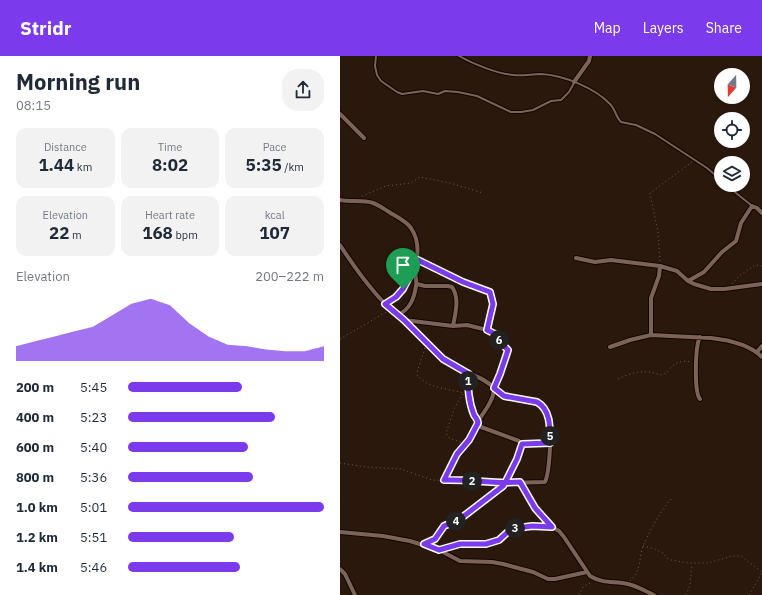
<!DOCTYPE html>
<html lang="en">
<head>
<meta charset="utf-8">
<style>
	body { margin:0; font-family:"IBM Plex Sans",sans-serif; background:#f2f2f3; color:#1f2937; height:100vh; display:flex; flex-direction:column; font-size:15px; white-space:nowrap }
	* { box-sizing:border-box; margin:0 }
	p { font-size:13px; color:#747a83 }
	.icon { flex:none; width:22px; height:22px; fill:none; stroke:currentColor; stroke-width:2; stroke-linecap:round; stroke-linejoin:round }
	.map { position:relative; flex:1; overflow:hidden }
	.drawer { display:flex; flex-direction:column; background:#fff; width:340px }
	.drawer>* { flex:none }
	.needle { width:26px; rotate:200deg }
	.fabs { position:absolute; left:374px; top:12px; display:grid; gap:8px }
	.fabs a { display:grid; place-items:center; width:36px; height:36px; border-radius:50%; background:#fff; box-shadow:0 1px 3px #0004; font-size:20px }
	.pin { position:absolute; display:grid; place-items:center; width:34px; height:34px; color:#fff; margin:-41px -17px; border-radius:50% 50% 50% 0; rotate:-45deg; box-shadow:0 0 4px #0007 }
	.pin .icon { rotate:45deg }
	.km { position:absolute; width:20px; height:20px; margin:-10px; border-radius:50%; background:#222; color:#fff; font-size:11px; line-height:20px; text-align:center }
	.round { display:grid; place-items:center; flex:none; width:42px; height:42px; border-radius:16px; background:#f2f2f3 }
	.head { display:flex; align-items:center; justify-content:space-between; height:68px; padding:0 16px }
	h1 { font-size:22px; font-weight:700; line-height:30px }
	.stats { display:grid; grid-template-columns:repeat(3,1fr); gap:6px; height:68px; padding:4px 16px }
	.stats div { display:grid; align-content:center; border-radius:10px; background:#f2f2f3; text-align:center }
	.stats b { font-size:17px; font-weight:700 }
	.stats small { font-size:11px; font-weight:400 }
	.stats p { font-size:11px }
	.chart { height:112px; padding:8px 16px }
	.chart p { display:flex; justify-content:space-between }
	.chart svg { width:100%; height:72px; margin-top:4px; fill:#7c3aed; opacity:.7 }
	ul { padding:0 16px; list-style:none; font-size:13px }
	li { display:grid; grid-template-columns:64px 48px 1fr; align-items:center; height:30px }
	li i { height:10px; border-radius:5px; background:#7c3aed }
	header { display:flex; align-items:center; gap:24px; box-sizing:border-box; height:56px; padding:0 20px; background:#7c3aed; color:#fff }
	header strong { font-size:19px }
	nav { display:flex; gap:22px; margin-inline-start:auto; font-size:14px }
	main { display:flex; flex:1; min-height:0 }
	.map>svg:first-child { display:block }
	.lines { fill:none; stroke-linecap:round; stroke-linejoin:round }
	.service-casing { stroke:#120400; stroke-width:4 }
	.minor-casing { stroke:#120400; stroke-width:6 }
	.path { stroke:#6f5e54; stroke-width:1; stroke-dasharray:1 3; stroke-linecap:butt }
	.service { stroke:#7b6457; stroke-width:2 }
	.minor { stroke:#7b6457; stroke-width:4 }
	.route-casing { stroke:#fff; stroke-width:8 }
	.route { stroke:#7c3aed; stroke-width:5 }
</style>
</head>
<body>
<header>
<strong>Stridr</strong>
<nav><a>Map</a><a>Layers</a><a>Share</a></nav>
</header>
<main>
<section class="drawer">
<div class="head"><div><h1>Morning run</h1><p>08:15</p></div><a class="round"><svg class="icon" aria-label="share" viewBox="0 0 24 24"><path d="M12 15V3M7 8l5-5 5 5M5 13v7h14v-7"/></svg></a></div>
<div class="stats">
<div><p>Distance</p><b>1.44<small> km</small></b></div>
<div><p>Time</p><b>8:02</b></div>
<div><p>Pace</p><b>5:35<small> /km</small></b></div>
</div>
<div class="stats">
<div><p>Elevation</p><b>22<small> m</small></b></div>
<div><p>Heart rate</p><b>168<small> bpm</small></b></div>
<div><p>kcal</p><b>107</b></div>
</div>
<div class="chart"><p><span>Elevation</span>200–222 m</p>
<svg viewBox="0 0 160 44" preserveAspectRatio="none"><path d="M0 44V35L10 32L20 29L30 26L40 23L50 16L60 9L70 6L80 10L90 21L100 29L110 34L120 35L130 37L140 38L150 38L160 35V44z"/></svg>
</div>
<ul>
<li><b>200 m</b>5:45<i style="width:58%"></i></li>
<li><b>400 m</b>5:23<i style="width:75%"></i></li>
<li><b>600 m</b>5:40<i style="width:61%"></i></li>
<li><b>800 m</b>5:36<i style="width:64%"></i></li>
<li><b>1.0 km</b>5:01<i style="width:100%"></i></li>
<li><b>1.2 km</b>5:51<i style="width:54%"></i></li>
<li><b>1.4 km</b>5:46<i style="width:57%"></i></li>
</ul>
</section>
<div class="map">
<svg width="422" height="539" viewBox="0 0 422 539">
	<rect width="100%" height="100%" fill="#2b180d"/>
	<g class="lines">
		<defs>
			<path id="service" d="M36 0 35 10 37 19 41 25 57 36 62 38 83 35 98 38 105 35 118 36 137 40 171 56H181L193 54 211 45 221 44 229 36 234 27
				M119 0C133 8 158 18 174 19 183 20 192 18 201 18 223 19 255 32 270 48 275 53 276 61 281 66L296 69 315 78 367 112 381 124
				M386 129 411 149"/>
			<path id="minor" d="M234 26 249 5 250 0
				M0 58 24 82
				M0 144C11 146 23 144 33 147 39 149 44 153 49 156 57 161 66 165 71 172 85 193 74 220 60 237 56 242 50 245 45 248
				M0 189C11 206 23 223 36 238 46 250 59 259 69 269 80 280 89 293 101 302 116 314 142 319 154 332 154 344 144 356 138 365L141 371 179 385 181 388 177 403 165 427 120 463 104 470 95 483 84 488
				M236 202 255 206 271 204 320 210 337 215 348 225 354 228 371 233H384L422 228
				M348 225 364 216 382 196 396 185 401 167 412 150 417 152 422 157
				M77 228 85 230H108L112 231C120 242 115 259 113 270
				M58 259C70 253 74 243 76 230 77 225 75 218 75 213
				M64 264 113 270 127 269 147 274 157 279 161 287 168 294 160 318 154 332 164 340 197 346C203 349 206 354 208 360 212 372 210 415 205 426L165 427
				M311 279V242L319 220 320 210
				M270 291 290 284 311 279 371 282C389 284 409 288 422 301
				M417 296 422 290
				M129 317C127 330 130 355 138 365
				M360 343C354 336 355 290 360 281
				M181 388 210 387
				M0 476 43 480 70 485 99 494 120 505 152 506 163 508 193 516 208 523H215L247 516
				M99 494 121 488 139 489 154 486 159 483 171 473 179 471H212L219 475 224 481 250 520C263 528 274 525 288 528 297 530 305 535 314 539
				M0 513 5 518 15 539"/>
		</defs>
		<!-- service casing -->
		<use href="#service" class="service-casing"/>
		<!-- minor casing -->
		<use href="#minor" class="minor-casing"/>
		<!-- path -->
		<path class="path" d="M22 140 46 130 71 127 80 121 110 127 143 137
			M320 205 318 176 310 137 352 106
			M81 206 123 226 150 236C155 247 151 259 148 270
			M392 228 398 221 415 209 422 210
			M0 283 48 255
			M85 292 78 313 77 319C87 332 109 333 124 337
			M278 323C288 318 298 315 309 316 314 316 319 320 324 318 327 317 327 316 329 314 335 306 342 304 351 306
			M123 338 115 351 106 377 109 382 126 388
			M0 407 26 411 61 413 92 424 159 426
			M104 423 117 398 129 384 136 371
			M183 431 195 452 208 466
			M303 490 315 493 323 497 327 502 331 504 349 507H368L392 500H401L422 516
			M290 525C302 516 298 501 304 488 311 472 320 456 332 442
			M239 539 243 531 252 526
			M346 539 350 529 352 508
			M409 539 422 517"/>
		<!-- service -->
		<use href="#service" class="service"/>
		<!-- minor -->
		<use href="#minor" class="minor"/>
	</g>
	<g class="lines">
		<defs>
			<path id="route" d="M63 233 56 241 45 248 64 264 103 303 129 318C127 330 129 347 134 359 136 362 138 364 138 367L129 384 117 398 104 424C129 423 154 428 180 426L195 452 212 471 192 470 171 473 159 484 146 488H120L99 494 84 488 95 483 104 470 120 463 163 430 165 427 177 403 182 388 210 387C210 372 211 354 197 346L164 340 154 332 160 318 168 294 161 287 157 279 147 274 153 248 150 236 123 226 78 204 63 233"/>
		</defs>
		<!-- route casing -->
		<use href="#route" class="route-casing"/>
		<!-- route -->
		<use href="#route" class="route"/>
	</g>
</svg>
<div class="fabs">
<a><svg class="needle" viewBox="-14 -14 28 28"><path d="M0-13l5 13h-10z" fill="#e53935"/><path d="M0 13l5-13h-10z" fill="#747a83"/></svg></a>
<a><svg class="icon" aria-label="locate" viewBox="0 0 24 24"><circle cx="12" cy="12" r="6"/><path d="M12 2v4M12 18v4M2 12h4M18 12h4"/></svg></a>
<a><svg class="icon" aria-label="layers" viewBox="0 0 24 24"><path d="M12 4l9 5-9 5-9-5zM3 14l9 5 9-5"/></svg></a>
</div>
<div class="pin" style="left:63px;top:233px;background:#1e9e55"><svg class="icon" aria-label="arrive" viewBox="0 0 24 24"><path d="M6 21V4h12l-3 4 3 4H6"/></svg></div>
<b class="km" style="left:128px;top:325px">1</b>
<b class="km" style="left:132px;top:425px">2</b>
<b class="km" style="left:175px;top:472px">3</b>
<b class="km" style="left:116px;top:465px">4</b>
<b class="km" style="left:210px;top:380px">5</b>
<b class="km" style="left:159px;top:284px">6</b>
</div>
</main>
</body>
</html>
